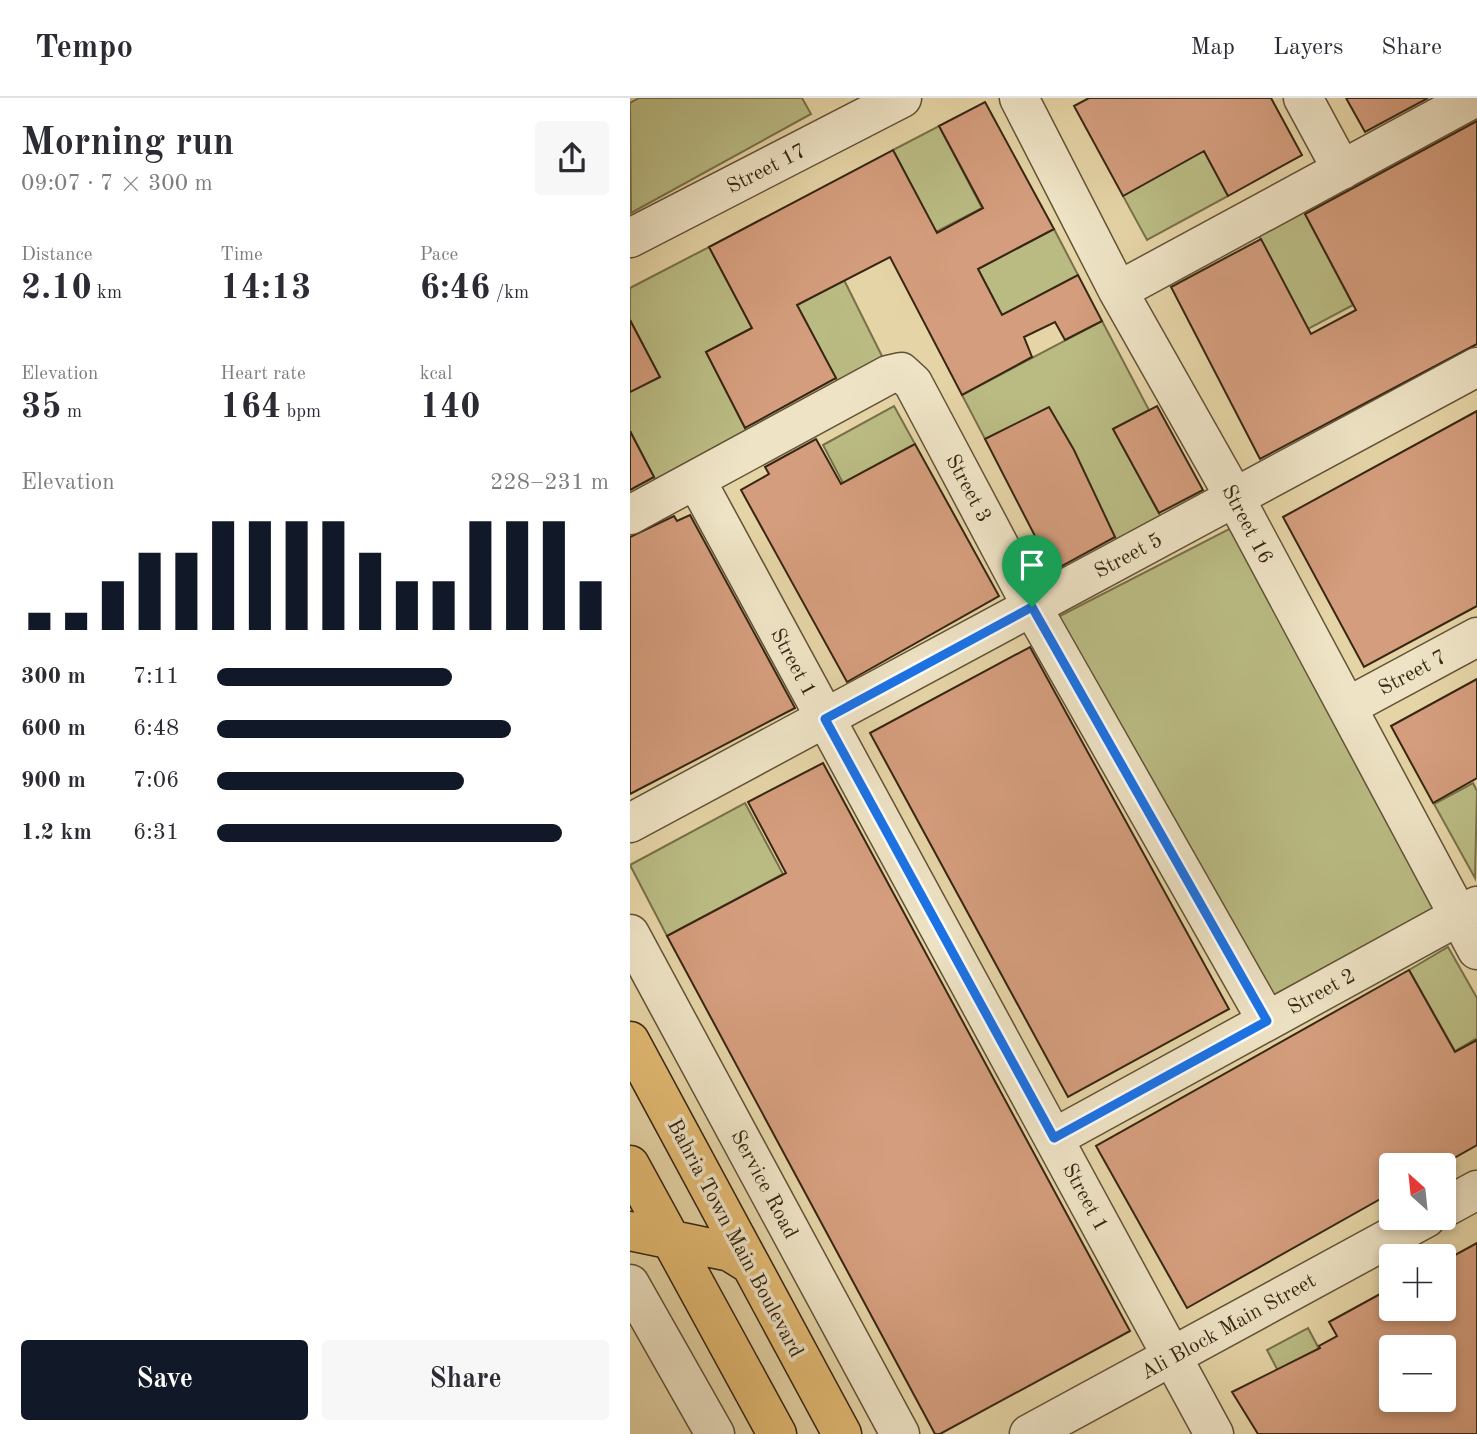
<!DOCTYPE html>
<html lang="en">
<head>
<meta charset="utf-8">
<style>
	body { margin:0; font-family:"Old Standard TT",serif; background:#f7f7f7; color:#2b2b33; height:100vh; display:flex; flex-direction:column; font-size:26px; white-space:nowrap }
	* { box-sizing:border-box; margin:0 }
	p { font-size:23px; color:#7c7c81 }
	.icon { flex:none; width:38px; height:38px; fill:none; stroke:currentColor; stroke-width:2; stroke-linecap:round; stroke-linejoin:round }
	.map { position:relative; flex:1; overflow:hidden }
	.drawer { display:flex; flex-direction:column; background:#fff; width:630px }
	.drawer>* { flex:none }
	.needle { width:46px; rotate:333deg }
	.tools { position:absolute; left:749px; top:1055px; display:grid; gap:14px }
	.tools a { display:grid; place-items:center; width:77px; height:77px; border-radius:7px; background:#fff; box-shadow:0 4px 10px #0003; font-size:35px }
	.pin { position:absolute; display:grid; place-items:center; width:60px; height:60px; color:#fff; margin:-72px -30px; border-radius:50% 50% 50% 0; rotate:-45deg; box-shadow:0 0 7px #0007 }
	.pin .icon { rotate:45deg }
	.round { display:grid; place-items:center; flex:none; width:74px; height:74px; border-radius:7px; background:#f7f7f7 }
	.overview { display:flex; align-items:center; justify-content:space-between; height:119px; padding:0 21px }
	h1 { font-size:38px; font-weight:600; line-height:52px }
	.stats { display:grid; grid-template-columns:repeat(3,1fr); gap:10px; height:119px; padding:7px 21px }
	.stats div { display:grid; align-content:center }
	.stats b { font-size:35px; font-weight:600 }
	.stats small { font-size:19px; font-weight:400 }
	.stats p { font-size:19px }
	.chart { height:196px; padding:14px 21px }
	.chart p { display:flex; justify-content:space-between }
	.chart svg { width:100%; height:126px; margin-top:7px; stroke:#111827; stroke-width:6 }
	.action { display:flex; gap:14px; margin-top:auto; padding:14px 21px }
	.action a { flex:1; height:80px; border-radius:7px; background:#111827; color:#fff; font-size:28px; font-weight:600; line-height:80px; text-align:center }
	.action a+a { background:#f7f7f7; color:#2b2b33 }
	ul { padding:0 21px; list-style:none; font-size:23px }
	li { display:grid; grid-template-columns:112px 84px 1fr; align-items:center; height:52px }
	li i { height:18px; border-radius:9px; background:#111827 }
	header { display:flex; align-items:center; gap:42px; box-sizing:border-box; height:98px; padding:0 35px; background:#fff; border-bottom:2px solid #e1e1e2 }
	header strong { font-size:33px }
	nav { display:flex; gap:38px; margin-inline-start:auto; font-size:24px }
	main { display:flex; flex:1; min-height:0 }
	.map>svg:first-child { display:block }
	.green { fill:#babb83; stroke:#78704a; stroke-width:2 }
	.building { fill:#d49d7d; stroke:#362612; stroke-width:2; fill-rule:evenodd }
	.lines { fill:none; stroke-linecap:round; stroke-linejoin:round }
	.minor-casing { stroke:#625237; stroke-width:41 }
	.major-casing { stroke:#362612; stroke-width:41 }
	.minor { stroke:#eee3c5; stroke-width:38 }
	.major { stroke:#e2ba73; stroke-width:38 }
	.route-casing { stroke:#fff; stroke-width:14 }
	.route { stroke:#1a73e8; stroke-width:9 }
	.labels { text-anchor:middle; stroke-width:7; stroke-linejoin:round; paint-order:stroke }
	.street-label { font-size:21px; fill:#362612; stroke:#eee3c5 }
</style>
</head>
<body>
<header>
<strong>Tempo</strong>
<nav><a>Map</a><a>Layers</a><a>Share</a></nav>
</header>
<main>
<section class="drawer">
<div class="overview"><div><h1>Morning run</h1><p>09:07 · 7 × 300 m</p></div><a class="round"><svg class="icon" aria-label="share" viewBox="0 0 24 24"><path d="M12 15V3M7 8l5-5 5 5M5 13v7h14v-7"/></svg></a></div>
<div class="stats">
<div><p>Distance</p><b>2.10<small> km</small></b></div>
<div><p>Time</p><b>14:13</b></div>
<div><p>Pace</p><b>6:46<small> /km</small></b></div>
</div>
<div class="stats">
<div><p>Elevation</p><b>35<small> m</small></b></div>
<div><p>Heart rate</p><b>164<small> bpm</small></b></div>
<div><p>kcal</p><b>140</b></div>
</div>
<div class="chart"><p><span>Elevation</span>228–231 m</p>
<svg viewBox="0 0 160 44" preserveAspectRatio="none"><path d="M5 44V38M15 44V38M25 44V27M35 44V17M45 44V17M55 44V6M65 44V6M75 44V6M85 44V6M95 44V17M105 44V27M115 44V27M125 44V6M135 44V6M145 44V6M155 44V27"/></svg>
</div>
<ul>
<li><b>300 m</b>7:11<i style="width:60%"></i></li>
<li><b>600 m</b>6:48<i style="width:75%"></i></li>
<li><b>900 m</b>7:06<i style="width:63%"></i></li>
<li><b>1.2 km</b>6:31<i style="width:88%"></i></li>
</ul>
<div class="action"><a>Save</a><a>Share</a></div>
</section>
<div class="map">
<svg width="847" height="1336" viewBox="0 0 847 1336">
	<rect width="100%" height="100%" fill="#e5d4a6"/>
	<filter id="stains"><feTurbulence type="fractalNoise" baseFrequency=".00286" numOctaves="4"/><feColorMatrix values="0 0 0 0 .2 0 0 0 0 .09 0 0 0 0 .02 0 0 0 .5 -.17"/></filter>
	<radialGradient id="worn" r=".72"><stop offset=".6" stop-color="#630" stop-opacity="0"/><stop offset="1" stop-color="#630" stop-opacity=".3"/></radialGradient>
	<!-- green -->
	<path class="green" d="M9 0H172L181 16 1 115 0 5Z
		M309 28 352 110 306 134 263 52Z
		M574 53 598 98 517 142 493 98Z
		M673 112 723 207 678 231 628 136Z
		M424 131 448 177 372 217 348 171Z
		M79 149 122 230 76 254 119 338 27 385 0 333V294L30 279 0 222V190Z
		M214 182 256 266 211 290 167 207Z
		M472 223 519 312 483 331 531 419 487 443 419 310 355 341 332 297Z
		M264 308 285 346 213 385 193 347Z
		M605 428 807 808 636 901 424 521Z
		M843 685 847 693 845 780 804 706Z
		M115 705 153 776 37 838 0 767Z
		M818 849 847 900V940L825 953 779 872Z
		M678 1230 721 1311 679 1332 637 1252Z"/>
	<!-- building -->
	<path class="building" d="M459 0H641L672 57 598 98 574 53 493 98 444 8Z
		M716 0H798L735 34Z
		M355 4 424 131 348 171 372 217 448 177 472 223 435 242 425 224 394 239 402 259 332 297 260 159 167 207 206 280 115 330 76 254 122 230 79 149 263 52 307 135 353 110 309 28Z
		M847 23V246L630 361 541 189 631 141 681 236 726 212 675 116Z
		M0 222 30 279 0 294Z
		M527 308 573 392 529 415 483 331Z
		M419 309 444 352 485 439 423 473 355 341Z
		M847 313V508L734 569 653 419Z
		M0 333 24 379 0 392Z
		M186 341 211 386 285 346 369 498 217 584 111 392 139 376 135 369Z
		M60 417 165 610 0 696V439L44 418 47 423Z
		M400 549 599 911 438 999 240 635Z
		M847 581V680L803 705 761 628Z
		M193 665 500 1233 310 1336H305L37 838 156 775 118 704Z
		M779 872 825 954 847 942V1047L810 1068H761V1095L557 1210 466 1048Z
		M847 1145V1336H628L602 1294 690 1250 689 1248 707 1238 699 1224 761 1190V1211H814V1163ZM761 1250H814V1302H761Z"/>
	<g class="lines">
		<defs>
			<path id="minor" d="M389 0 488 193 605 400 847 852
				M673 0 712 72
				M0 140 272 0
				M488 193 844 0
				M66 382 584 1336
				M0 417 258 277 271 274 283 285 402 509 637 923
				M717 609 847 539
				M0 725 847 269
				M0 836 270 1336
				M424 1040 847 808
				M814 1110 847 1092
				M0 1186 85 1336
				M399 1336 796 1120"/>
			<path id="major" d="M0 943 212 1336
				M0 1067 147 1336
				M0 1133 100 1154 121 1167"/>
		</defs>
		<!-- minor casing -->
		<use href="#minor" class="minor-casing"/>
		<!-- major casing -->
		<use href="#major" class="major-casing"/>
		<!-- minor -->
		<use href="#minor" class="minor"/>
		<!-- major -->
		<use href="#major" class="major"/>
	</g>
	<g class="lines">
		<defs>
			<path id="route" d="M402 509 637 923 424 1040 195 621Z"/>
		</defs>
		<!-- route casing -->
		<use href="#route" class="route-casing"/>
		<!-- route -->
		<use href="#route" class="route"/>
	</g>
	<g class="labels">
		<!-- street labels -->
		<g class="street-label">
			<text transform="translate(136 70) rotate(-27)" y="7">Street 17</text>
			<text transform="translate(339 390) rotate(62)" y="7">Street 3</text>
			<text transform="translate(618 426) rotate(62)" y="7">Street 16</text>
			<text transform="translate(498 457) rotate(-28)" y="7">Street 5</text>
			<text transform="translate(164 564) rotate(62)" y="7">Street 1</text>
			<text transform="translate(782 574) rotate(-28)" y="7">Street 7</text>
			<text transform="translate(691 893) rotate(-29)" y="7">Street 2</text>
			<text transform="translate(135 1086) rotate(62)" y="7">Service Road</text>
			<text transform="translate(456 1099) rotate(62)" y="7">Street 1</text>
			<text transform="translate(106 1140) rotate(62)" y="7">Bahria Town Main Boulevard</text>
			<text transform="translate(598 1228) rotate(-29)" y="7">Ali Block Main Street</text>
		</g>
	</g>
	<rect width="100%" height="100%" filter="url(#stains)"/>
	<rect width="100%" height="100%" fill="url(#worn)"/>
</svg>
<div class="tools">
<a><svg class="needle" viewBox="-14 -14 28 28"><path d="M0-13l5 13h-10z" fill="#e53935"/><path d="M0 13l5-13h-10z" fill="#7c7c81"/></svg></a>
<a>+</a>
<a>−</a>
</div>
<div class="pin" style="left:402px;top:509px;background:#1e9e55"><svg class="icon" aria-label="arrive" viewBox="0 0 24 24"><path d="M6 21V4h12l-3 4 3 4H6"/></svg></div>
</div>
</main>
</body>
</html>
